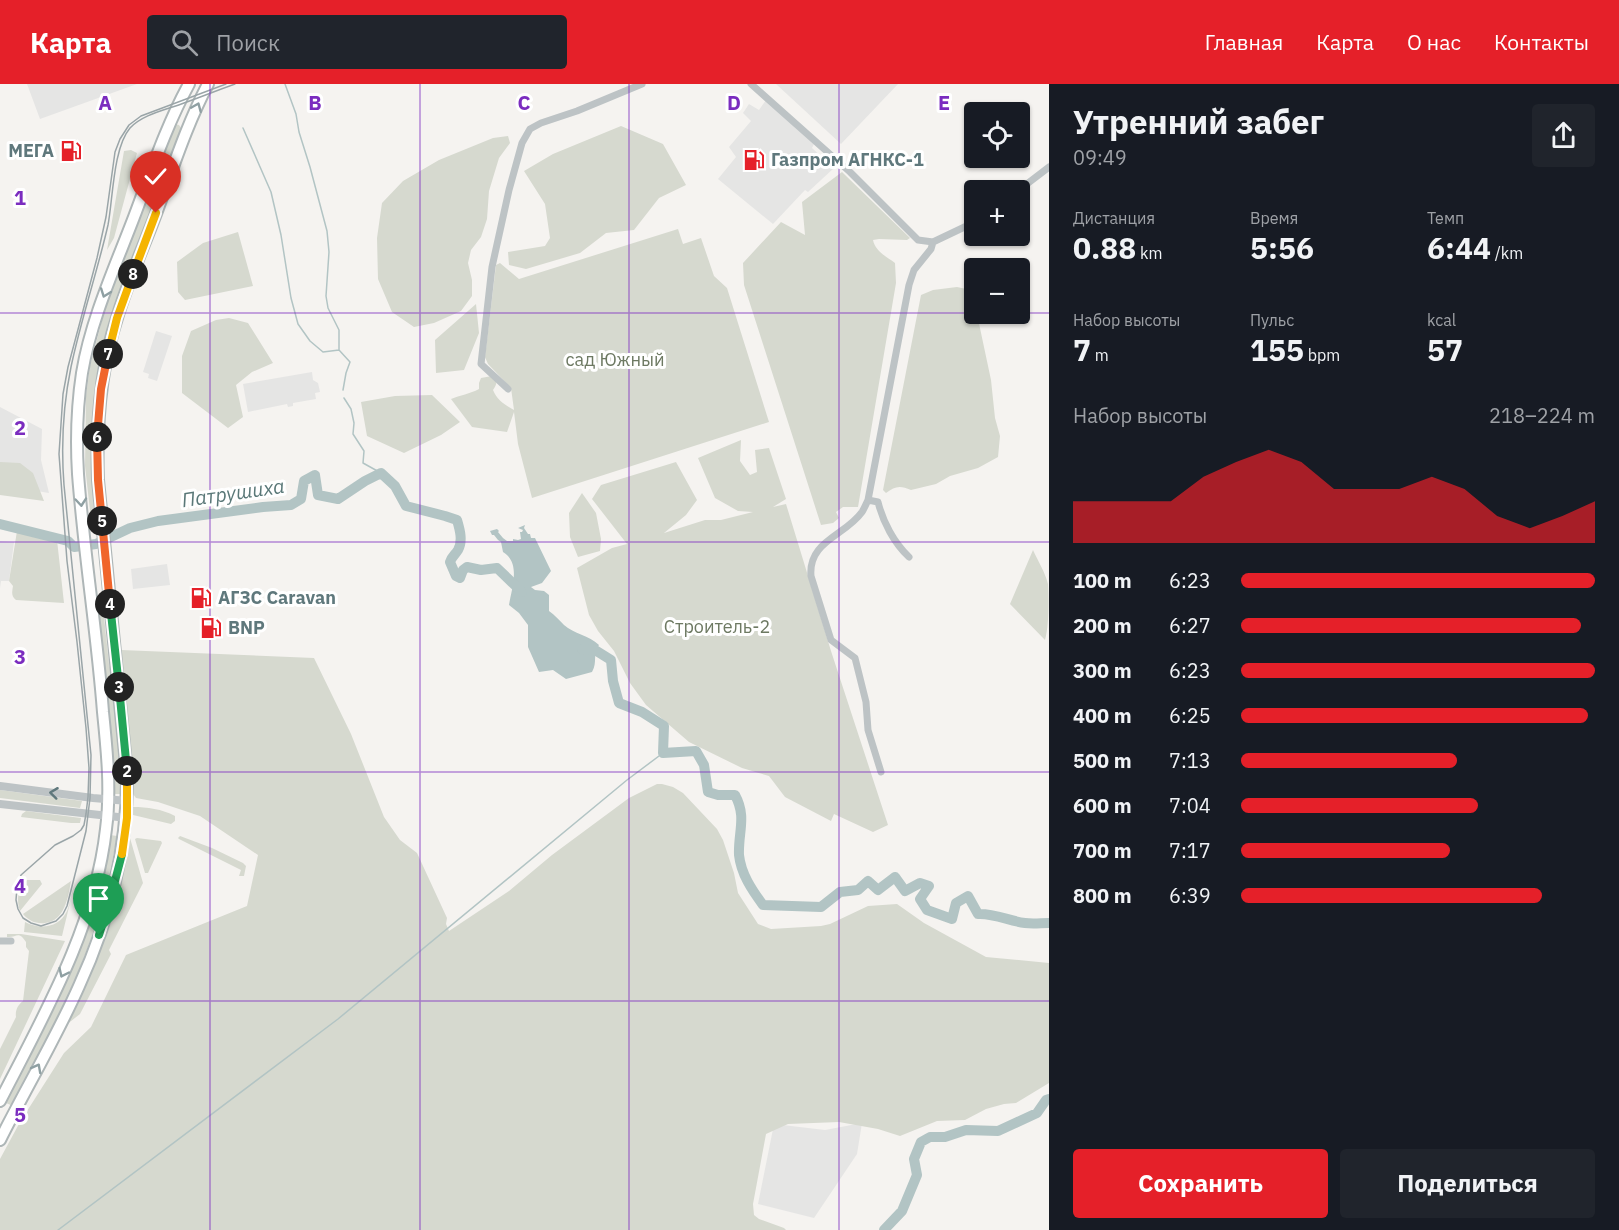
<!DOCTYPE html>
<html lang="ru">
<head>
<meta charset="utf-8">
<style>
	body { margin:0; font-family:"IBM Plex Sans",sans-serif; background:#20242c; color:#f1f3f6; height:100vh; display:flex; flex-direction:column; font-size:22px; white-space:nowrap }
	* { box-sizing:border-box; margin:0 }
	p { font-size:20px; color:#9ea1a6 }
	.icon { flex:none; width:33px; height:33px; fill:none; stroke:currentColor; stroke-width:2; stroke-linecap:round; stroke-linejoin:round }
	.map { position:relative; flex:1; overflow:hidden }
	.sheet { display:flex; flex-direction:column; background:#171b24; width:570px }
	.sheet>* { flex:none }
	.fabs { position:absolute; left:964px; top:18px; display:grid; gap:12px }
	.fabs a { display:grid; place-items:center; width:66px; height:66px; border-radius:6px; background:#171b24; box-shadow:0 2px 4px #0004; font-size:30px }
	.pin { position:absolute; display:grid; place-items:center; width:51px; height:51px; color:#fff; margin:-62px -26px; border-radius:50% 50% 50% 0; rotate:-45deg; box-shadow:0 0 6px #0007 }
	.pin .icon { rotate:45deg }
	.km { position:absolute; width:30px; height:30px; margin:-15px; border-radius:50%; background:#222; color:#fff; font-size:16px; line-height:30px; text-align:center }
	.round { display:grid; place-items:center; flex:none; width:63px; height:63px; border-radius:6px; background:#20242c }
	.head { display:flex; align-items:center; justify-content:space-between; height:102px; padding:0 24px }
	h1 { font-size:33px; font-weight:800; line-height:45px }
	.stats { display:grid; grid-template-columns:repeat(3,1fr); gap:9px; height:102px; padding:6px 24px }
	.stats div { display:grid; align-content:center }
	.stats b { font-size:30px; font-weight:800 }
	.stats small { font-size:16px; font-weight:400 }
	.stats p { font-size:16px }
	.chart { height:168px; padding:12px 24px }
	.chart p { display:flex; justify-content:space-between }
	.chart svg { width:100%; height:108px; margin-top:6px; fill:#e52029; opacity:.7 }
	.button { display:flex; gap:12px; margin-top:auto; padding:12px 24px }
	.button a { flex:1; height:69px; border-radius:6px; background:#e52029; color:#fff; font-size:24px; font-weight:800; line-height:69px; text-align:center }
	.button a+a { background:#20242c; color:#f1f3f6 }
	ul { padding:0 24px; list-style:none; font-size:20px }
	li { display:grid; grid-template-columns:96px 72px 1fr; align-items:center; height:45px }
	li i { height:15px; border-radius:8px; background:#e52029 }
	header { display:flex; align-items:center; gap:36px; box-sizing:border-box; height:84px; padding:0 30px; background:#e52029; color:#fff }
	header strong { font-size:28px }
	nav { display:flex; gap:33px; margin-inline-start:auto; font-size:21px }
	.search { width:420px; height:54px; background:#20242c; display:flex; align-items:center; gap:15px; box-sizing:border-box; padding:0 21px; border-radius:6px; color:#9ea1a6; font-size:22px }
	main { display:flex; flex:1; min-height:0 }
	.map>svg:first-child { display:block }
	.built { fill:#e5e5e4 }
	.green { fill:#d6d9cf }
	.water { fill:#b2c4c4 }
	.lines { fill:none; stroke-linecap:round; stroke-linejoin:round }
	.stream { stroke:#b2c4c4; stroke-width:1.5 }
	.river { stroke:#b2c4c4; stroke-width:10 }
	.primary-casing { stroke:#aeb6b7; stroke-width:14 }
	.minor { stroke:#bdc3c5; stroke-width:7 }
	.tertiary { stroke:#bdc3c5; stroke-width:8 }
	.primary { stroke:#fff; stroke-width:10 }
	.tram { stroke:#9aa5a8; stroke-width:1.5 }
	.oneway { stroke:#8fa0a3 }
	.oneway2 { stroke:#5f787c }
	.split-1-casing { stroke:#fff; stroke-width:12 }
	.split-2-casing { stroke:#fff; stroke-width:12 }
	.split-3-casing { stroke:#fff; stroke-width:12 }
	.split-4-casing { stroke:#fff; stroke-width:12 }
	.split-5-casing { stroke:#fff; stroke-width:12 }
	.split-6-casing { stroke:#fff; stroke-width:12 }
	.split-7-casing { stroke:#fff; stroke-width:12 }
	.split-8-casing { stroke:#fff; stroke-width:12 }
	.split-9-casing { stroke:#fff; stroke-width:12 }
	.split-1 { stroke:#22a559; stroke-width:8 }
	.split-2 { stroke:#f5b400; stroke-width:8 }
	.split-3 { stroke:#22a559; stroke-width:8 }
	.split-4 { stroke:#22a559; stroke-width:8 }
	.split-5 { stroke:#f0652b; stroke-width:8 }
	.split-6 { stroke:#f0652b; stroke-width:8 }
	.split-7 { stroke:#f0652b; stroke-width:8 }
	.split-8 { stroke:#f5b400; stroke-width:8 }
	.split-9 { stroke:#f5b400; stroke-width:8 }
	.grid { fill:none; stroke:#7b2cbf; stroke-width:1.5; stroke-opacity:0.55 }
	.labels { text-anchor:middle; stroke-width:6; stroke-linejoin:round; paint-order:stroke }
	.poi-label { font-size:18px; font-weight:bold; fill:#5f787c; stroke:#fff; text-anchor:start }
	.park-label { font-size:18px; fill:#6d7962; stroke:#fff }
	.water-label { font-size:20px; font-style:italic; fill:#5a7878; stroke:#fff }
	.grid-label { font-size:20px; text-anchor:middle; font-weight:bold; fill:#7b2cbf; stroke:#fff; stroke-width:6; stroke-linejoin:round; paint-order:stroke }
</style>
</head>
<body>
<header>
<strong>Карта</strong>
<div class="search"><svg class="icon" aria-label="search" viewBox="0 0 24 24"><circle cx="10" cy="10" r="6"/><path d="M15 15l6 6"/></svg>Поиск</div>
<nav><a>Главная</a><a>Карта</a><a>О нас</a><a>Контакты</a></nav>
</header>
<main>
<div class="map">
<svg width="1049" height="1146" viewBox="0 0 1049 1146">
	<rect width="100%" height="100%" fill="#f5f3f0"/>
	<!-- built -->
	<path class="built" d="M27 0H137L40 35Z
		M776 0H898L841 60Z
		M766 16 814 60 812 64 834 84 808 108 805 106 773 140 718 95 736 73 729 63 751 37 743 29 749 20 759 26Z
		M156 247 172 252 157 297 148 294 149 290 143 288Z
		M312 288 313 296 318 299 320 308 315 309 316 315 293 319V322L288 323 287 320 248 328 243 300Z
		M0 323 42 345 41 376 49 409 0 401Z
		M0 457 14 458 9 497H1L0 504Z
		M167 480 170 501 133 505 131 485Z
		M862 1039 857 1070 814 1134 758 1120 774 1040 825 1046Z"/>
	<!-- green -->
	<path class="green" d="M175 40 179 41 181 44 113 237 93 337V409L95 443 92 444 85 382 86 312 90 282 105 225Z
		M621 42 663 60 686 101 659 114 634 146 606 149 580 169 526 185 509 181 508 168 545 162 550 154 545 120 524 87 553 70Z
		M508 52 510 59 499 74 489 107 487 135 481 153 471 166 468 179 472 196V212L461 227 434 239 414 243 392 228 378 195 377 154 382 119 403 97 439 76 493 54Z
		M131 66 137 69 114 154 107 166 124 67Z
		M842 88 910 154 907 156 879 155 873 156C875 167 887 173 895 179L896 199 858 423H843L836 428 839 434 833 439 821 441 744 201 743 179 781 138 805 151 802 118Z
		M678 145 683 160 701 154 714 192 727 204 769 338 532 414 518 360 514 328 507 348 472 343 451 315C460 311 470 310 479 305V299L481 294 492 292C497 297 498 299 493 306 497 316 505 321 514 326L511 304 488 280 485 273 496 181 500 179 519 195Z
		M238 148 253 202 185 216 178 208 177 178 203 159Z
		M957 203 971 206 975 222V230H977L991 296 995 334 1000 352 998 373 978 384 950 392 936 400 911 406C900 401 895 402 886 409L883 406 921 211 933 206Z
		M476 220 479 249 464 286 436 289 435 256Z
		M229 234 248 239 273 279 252 288 236 301 243 333 228 344 182 309V272L191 247 216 236Z
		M432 311 460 338 441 351 404 369 367 352 361 318 395 312Z
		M741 356 740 377 750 391 757 388 755 366 769 364 786 415 773 423 786 420 831 567 888 741 873 748 834 730 831 737 785 713 769 692 742 684 689 658 646 621 630 599 614 567 598 547 589 531 577 484 612 464 627 460 592 415 601 401 676 378 697 416 686 431 664 449 705 436H721L753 428 738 427 715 414 698 374Z
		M0 378 20 379 33 389 44 417 0 411Z
		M582 409 596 429 601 455 600 467 578 473 570 453 569 429Z
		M17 447 57 456 64 519 16 516C11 512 12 508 13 502L9 497Z
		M1033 466C1038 477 1045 488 1048 500 1049 515 1049 542 1045 556L1010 520Z
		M102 530 104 533 109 580 113 594 124 708 121 710H115C111 700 113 672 112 659 108 617 104 576 98 534L100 531Z
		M121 566 314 574 351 650 384 733 400 756 417 769 447 834 446 840 449 847 509 807 552 771 629 714 657 700H662L673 703 683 709 717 745 723 756 734 789 738 809 758 840 771 845 821 842 830 840 868 822 897 820 924 839 986 873 1049 879V999L1016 1019 1004 1020 986 1025 965 1036 937 1037 900 1052 878 1045 839 1038 788 1040 766 1050 753 1120 754 1131 759 1135 784 1144 786 1146H0V1075L20 1038 64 969 91 943 126 871 247 822 258 771 200 732 158 718 136 714 133 710Z
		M0 706 82 717 80 724 0 714Z
		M133 723C147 723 162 725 175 732V737L171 740 133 731 130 729 131 724Z
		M26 727 81 734 80 739H71L21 733 22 730Z
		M110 751 117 752C108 803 94 854 72 902 54 943 33 982 13 1022L6 1019 69 890Z
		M180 752 212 764 243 779 246 782 244 792H239L241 786 179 755 178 754Z
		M129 753 130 754 143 799 109 866 111 870 80 930 61 945 104 853 121 797Z
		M137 754 161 757 162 759 148 789H145L135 755Z
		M27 796H40L42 800 20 827C16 815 18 805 27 796Z
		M71 797C68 813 65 837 45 839 36 840 29 837 23 830Z
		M75 798 62 852 24 848 25 838C40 846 59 844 67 827 71 818 72 807 75 798Z
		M7 850H21L65 857 0 995V965L16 933C15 926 18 921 23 917L29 867 26 863V858C18 846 17 854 7 853Z"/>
	<!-- water -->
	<path class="water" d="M525 441 524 444 528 450H530L531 454H535L551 487 542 499 531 503 535 506 544 507 549 511V527C555 531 559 536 564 541 574 550 589 551 599 561 592 570 598 578 592 588L566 595 553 586 539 588 528 563V541L519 529 509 521C512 503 521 479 503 468L501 458 498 456 494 451H492L490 447 497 445 499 447 498 448 503 454 507 457H513V455L518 456 521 455 520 448H522L523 446 518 444Z"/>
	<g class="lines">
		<!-- stream -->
		<path class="stream" d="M285 0 296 30 299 48 310 83 327 147 329 168 326 212 328 224 339 246V266
			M243 44 271 108 281 151 291 214 298 240 310 257 323 268 339 266 350 278 346 289 343 306
			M344 314 351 325 354 339 353 350 364 367 363 379 381 389
			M58 1146 338 935 627 696 663 669"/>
		<!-- river -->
		<path class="river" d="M0 440 68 457 74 463 96 460 130 444 158 437 263 423 291 421 301 415 304 397 315 391 318 411 338 415 365 397 381 389 395 402 406 422 445 432 457 436C460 446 463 457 458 466 455 471 452 472 450 478L456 492 460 494 463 486 467 483 481 486 497 484 522 508
			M582 565 595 566 611 576 613 597 619 619 642 628 664 642 663 669 696 667 704 681 708 708 718 711H735C747 733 738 748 739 771 741 790 752 806 763 821L821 823 840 808 858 806 868 797 878 806 895 793 905 807 920 799 929 802 920 815 927 826 952 835 956 819 968 812 978 830C994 829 1009 837 1025 839 1033 840 1041 839 1049 839
			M884 1146 902 1127 917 1091 914 1075 921 1058 930 1053H945L966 1046 998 1047 1037 1029 1046 1016 1049 1015"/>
		<defs>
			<path id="primary" d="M0 1017C44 931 95 843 106 745 111 707 107 667 103 628 97 549 84 470 78 390 76 357 77 322 82 289 91 235 115 183 134 133 151 88 166 42 189 0
				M0 1056C26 1004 56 954 79 902 110 834 128 765 127 690L98 396C96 341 100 286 117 234 128 197 144 162 157 127 173 84 187 40 208 0"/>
		</defs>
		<!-- primary casing -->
		<use href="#primary" class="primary-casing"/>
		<!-- minor -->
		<path class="minor" d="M751 0 850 88 918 156 933 158 975 138
			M1019 106 1049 83
			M508 305 481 280 492 183 509 106 522 59 530 45 541 39 577 27 642 0
			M868 416 878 418C883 438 894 459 909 473
			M881 688 868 646 866 618 855 574 831 556 811 492C808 457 845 452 862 428 864 425 866 420 868 416L909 201 914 186 931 165 933 158
			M0 857H11"/>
		<!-- tertiary -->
		<path class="tertiary" d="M0 702 93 714 128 717
			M0 720 127 734"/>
		<!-- primary -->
		<use href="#primary" class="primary"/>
		<!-- tram -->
		<path class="tram" d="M226 0 141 32 129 41 120 55 115 68 106 133 97 174 68 283 63 310 59 370 67 477 77 558 86 644 89 684 88 713 86 730 84 741 81 746 73 752 55 761 21 791 17 803 16 816 18 825 23 834 31 839 41 842 56 837 63 830 67 822 86 747 90 714 91 671 64 401C61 362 63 322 71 283 81 235 97 189 108 141 113 115 113 64 130 44 143 30 166 26 184 19 201 13 218 6 235 0"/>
	</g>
	<!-- one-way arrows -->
	<defs><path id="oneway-chevron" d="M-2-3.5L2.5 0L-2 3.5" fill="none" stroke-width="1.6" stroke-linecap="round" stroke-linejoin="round" transform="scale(1.5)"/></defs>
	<g class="oneway">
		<use href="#oneway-chevron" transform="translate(197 23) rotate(-67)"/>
		<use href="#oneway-chevron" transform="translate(105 209) rotate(110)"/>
		<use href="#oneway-chevron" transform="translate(81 418) rotate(85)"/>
		<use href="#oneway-chevron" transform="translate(63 889) rotate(115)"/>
		<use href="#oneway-chevron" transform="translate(37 984) rotate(-62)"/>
	</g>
	<use class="oneway2" href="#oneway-chevron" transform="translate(54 709) rotate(-173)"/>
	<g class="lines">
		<defs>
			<path id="split-1" d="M99 851 109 820 122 770"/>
			<path id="split-2" d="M122 770 127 734V687"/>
			<path id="split-3" d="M119 603 127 687"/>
			<path id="split-4" d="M110 520 119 603"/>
			<path id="split-5" d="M102 437 110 520"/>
			<path id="split-6" d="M97 353 98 396 102 437"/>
			<path id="split-7" d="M97 353 101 305 108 270"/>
			<path id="split-8" d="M108 270 117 234 133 190"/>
			<path id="split-9" d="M133 190 156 129"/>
		</defs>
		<!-- split-1 casing -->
		<use href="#split-1" class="split-1-casing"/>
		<!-- split-2 casing -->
		<use href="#split-2" class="split-2-casing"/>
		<!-- split-3 casing -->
		<use href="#split-3" class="split-3-casing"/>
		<!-- split-4 casing -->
		<use href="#split-4" class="split-4-casing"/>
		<!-- split-5 casing -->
		<use href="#split-5" class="split-5-casing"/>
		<!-- split-6 casing -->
		<use href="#split-6" class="split-6-casing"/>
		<!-- split-7 casing -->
		<use href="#split-7" class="split-7-casing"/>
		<!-- split-8 casing -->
		<use href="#split-8" class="split-8-casing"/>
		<!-- split-9 casing -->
		<use href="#split-9" class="split-9-casing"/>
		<!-- split-1 -->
		<use href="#split-1" class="split-1"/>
		<!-- split-2 -->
		<use href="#split-2" class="split-2"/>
		<!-- split-3 -->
		<use href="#split-3" class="split-3"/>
		<!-- split-4 -->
		<use href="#split-4" class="split-4"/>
		<!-- split-5 -->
		<use href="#split-5" class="split-5"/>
		<!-- split-6 -->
		<use href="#split-6" class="split-6"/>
		<!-- split-7 -->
		<use href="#split-7" class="split-7"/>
		<!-- split-8 -->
		<use href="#split-8" class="split-8"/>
		<!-- split-9 -->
		<use href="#split-9" class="split-9"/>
	</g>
	<!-- grid -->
	<path class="grid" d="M210 0V1146M420 0V1146M629 0V1146M839 0V1146M0 229H975M1020 229H1049M0 458H1049M0 688H1049M0 917H1049"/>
	<!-- icons -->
	<defs>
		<symbol id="fuel-bare" viewBox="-9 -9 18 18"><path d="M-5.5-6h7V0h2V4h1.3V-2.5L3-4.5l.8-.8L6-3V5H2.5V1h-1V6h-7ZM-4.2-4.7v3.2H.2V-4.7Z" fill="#e52029" stroke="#fff" stroke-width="2.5" paint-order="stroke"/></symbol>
	</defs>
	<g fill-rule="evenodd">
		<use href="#fuel-bare" x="56" y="52" width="30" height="30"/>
		<use href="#fuel-bare" x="739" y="61" width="30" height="30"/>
		<use href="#fuel-bare" x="186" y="499" width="30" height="30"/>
		<use href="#fuel-bare" x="196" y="529" width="30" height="30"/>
	</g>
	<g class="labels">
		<!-- poi labels -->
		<g class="poi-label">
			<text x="54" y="73" text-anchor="end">МЕГА</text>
			<text x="771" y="82">Газпром АГНКС-1</text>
			<text x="218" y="520">АГЗС Caravan</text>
			<text x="228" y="550">BNP</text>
		</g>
		<!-- park labels -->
		<g class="park-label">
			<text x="615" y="282">сад Южный</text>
			<text x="717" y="549">Строитель-2</text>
		</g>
		<!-- water labels -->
		<g class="water-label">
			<text transform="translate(233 409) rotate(-8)" y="7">Патрушиха</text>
		</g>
	</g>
	<g class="grid-label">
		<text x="105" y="26">A</text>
		<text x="315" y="26">B</text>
		<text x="524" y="26">C</text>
		<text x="734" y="26">D</text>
		<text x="944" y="26">E</text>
		<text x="20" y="121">1</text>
		<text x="20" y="351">2</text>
		<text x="20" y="580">3</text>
		<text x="20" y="809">4</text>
		<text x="20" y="1038">5</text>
	</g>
</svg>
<div class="fabs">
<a><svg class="icon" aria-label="locate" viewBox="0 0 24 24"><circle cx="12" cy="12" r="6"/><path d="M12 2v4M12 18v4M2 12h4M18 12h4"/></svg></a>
<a>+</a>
<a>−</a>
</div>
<div class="pin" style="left:99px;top:851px;background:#1e9e55"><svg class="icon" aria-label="arrive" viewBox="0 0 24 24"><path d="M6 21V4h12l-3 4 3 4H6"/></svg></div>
<div class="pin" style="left:156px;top:129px;background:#d93025"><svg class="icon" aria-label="check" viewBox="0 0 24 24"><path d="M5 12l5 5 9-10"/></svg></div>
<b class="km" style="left:127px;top:687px">2</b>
<b class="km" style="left:119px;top:603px">3</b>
<b class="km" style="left:110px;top:520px">4</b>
<b class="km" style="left:102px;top:437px">5</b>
<b class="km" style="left:97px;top:353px">6</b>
<b class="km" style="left:108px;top:270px">7</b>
<b class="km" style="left:133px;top:190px">8</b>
</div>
<section class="sheet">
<div class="head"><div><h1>Утренний забег</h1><p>09:49</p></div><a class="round"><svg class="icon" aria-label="share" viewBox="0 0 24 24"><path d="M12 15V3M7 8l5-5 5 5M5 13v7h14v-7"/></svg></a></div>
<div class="stats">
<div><p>Дистанция</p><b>0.88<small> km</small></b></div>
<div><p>Время</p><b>5:56</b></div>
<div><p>Темп</p><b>6:44<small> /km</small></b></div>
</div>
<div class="stats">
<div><p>Набор высоты</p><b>7<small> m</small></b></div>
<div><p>Пульс</p><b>155<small> bpm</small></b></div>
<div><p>kcal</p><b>57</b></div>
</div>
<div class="chart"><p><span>Набор высоты</span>218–224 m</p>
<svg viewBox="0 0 160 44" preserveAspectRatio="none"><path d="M0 44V27L10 27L20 27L30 27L40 17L50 11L60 6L70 11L80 22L90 22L100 22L110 17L120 22L130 33L140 38L150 33L160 27V44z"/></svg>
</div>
<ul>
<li><b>100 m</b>6:23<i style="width:100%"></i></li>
<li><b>200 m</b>6:27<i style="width:96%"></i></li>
<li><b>300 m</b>6:23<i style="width:100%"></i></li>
<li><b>400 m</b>6:25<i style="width:98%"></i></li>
<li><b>500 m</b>7:13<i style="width:61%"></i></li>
<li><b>600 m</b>7:04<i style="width:67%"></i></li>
<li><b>700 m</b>7:17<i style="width:59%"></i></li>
<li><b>800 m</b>6:39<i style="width:85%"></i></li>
</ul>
<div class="button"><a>Сохранить</a><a>Поделиться</a></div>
</section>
</main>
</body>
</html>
